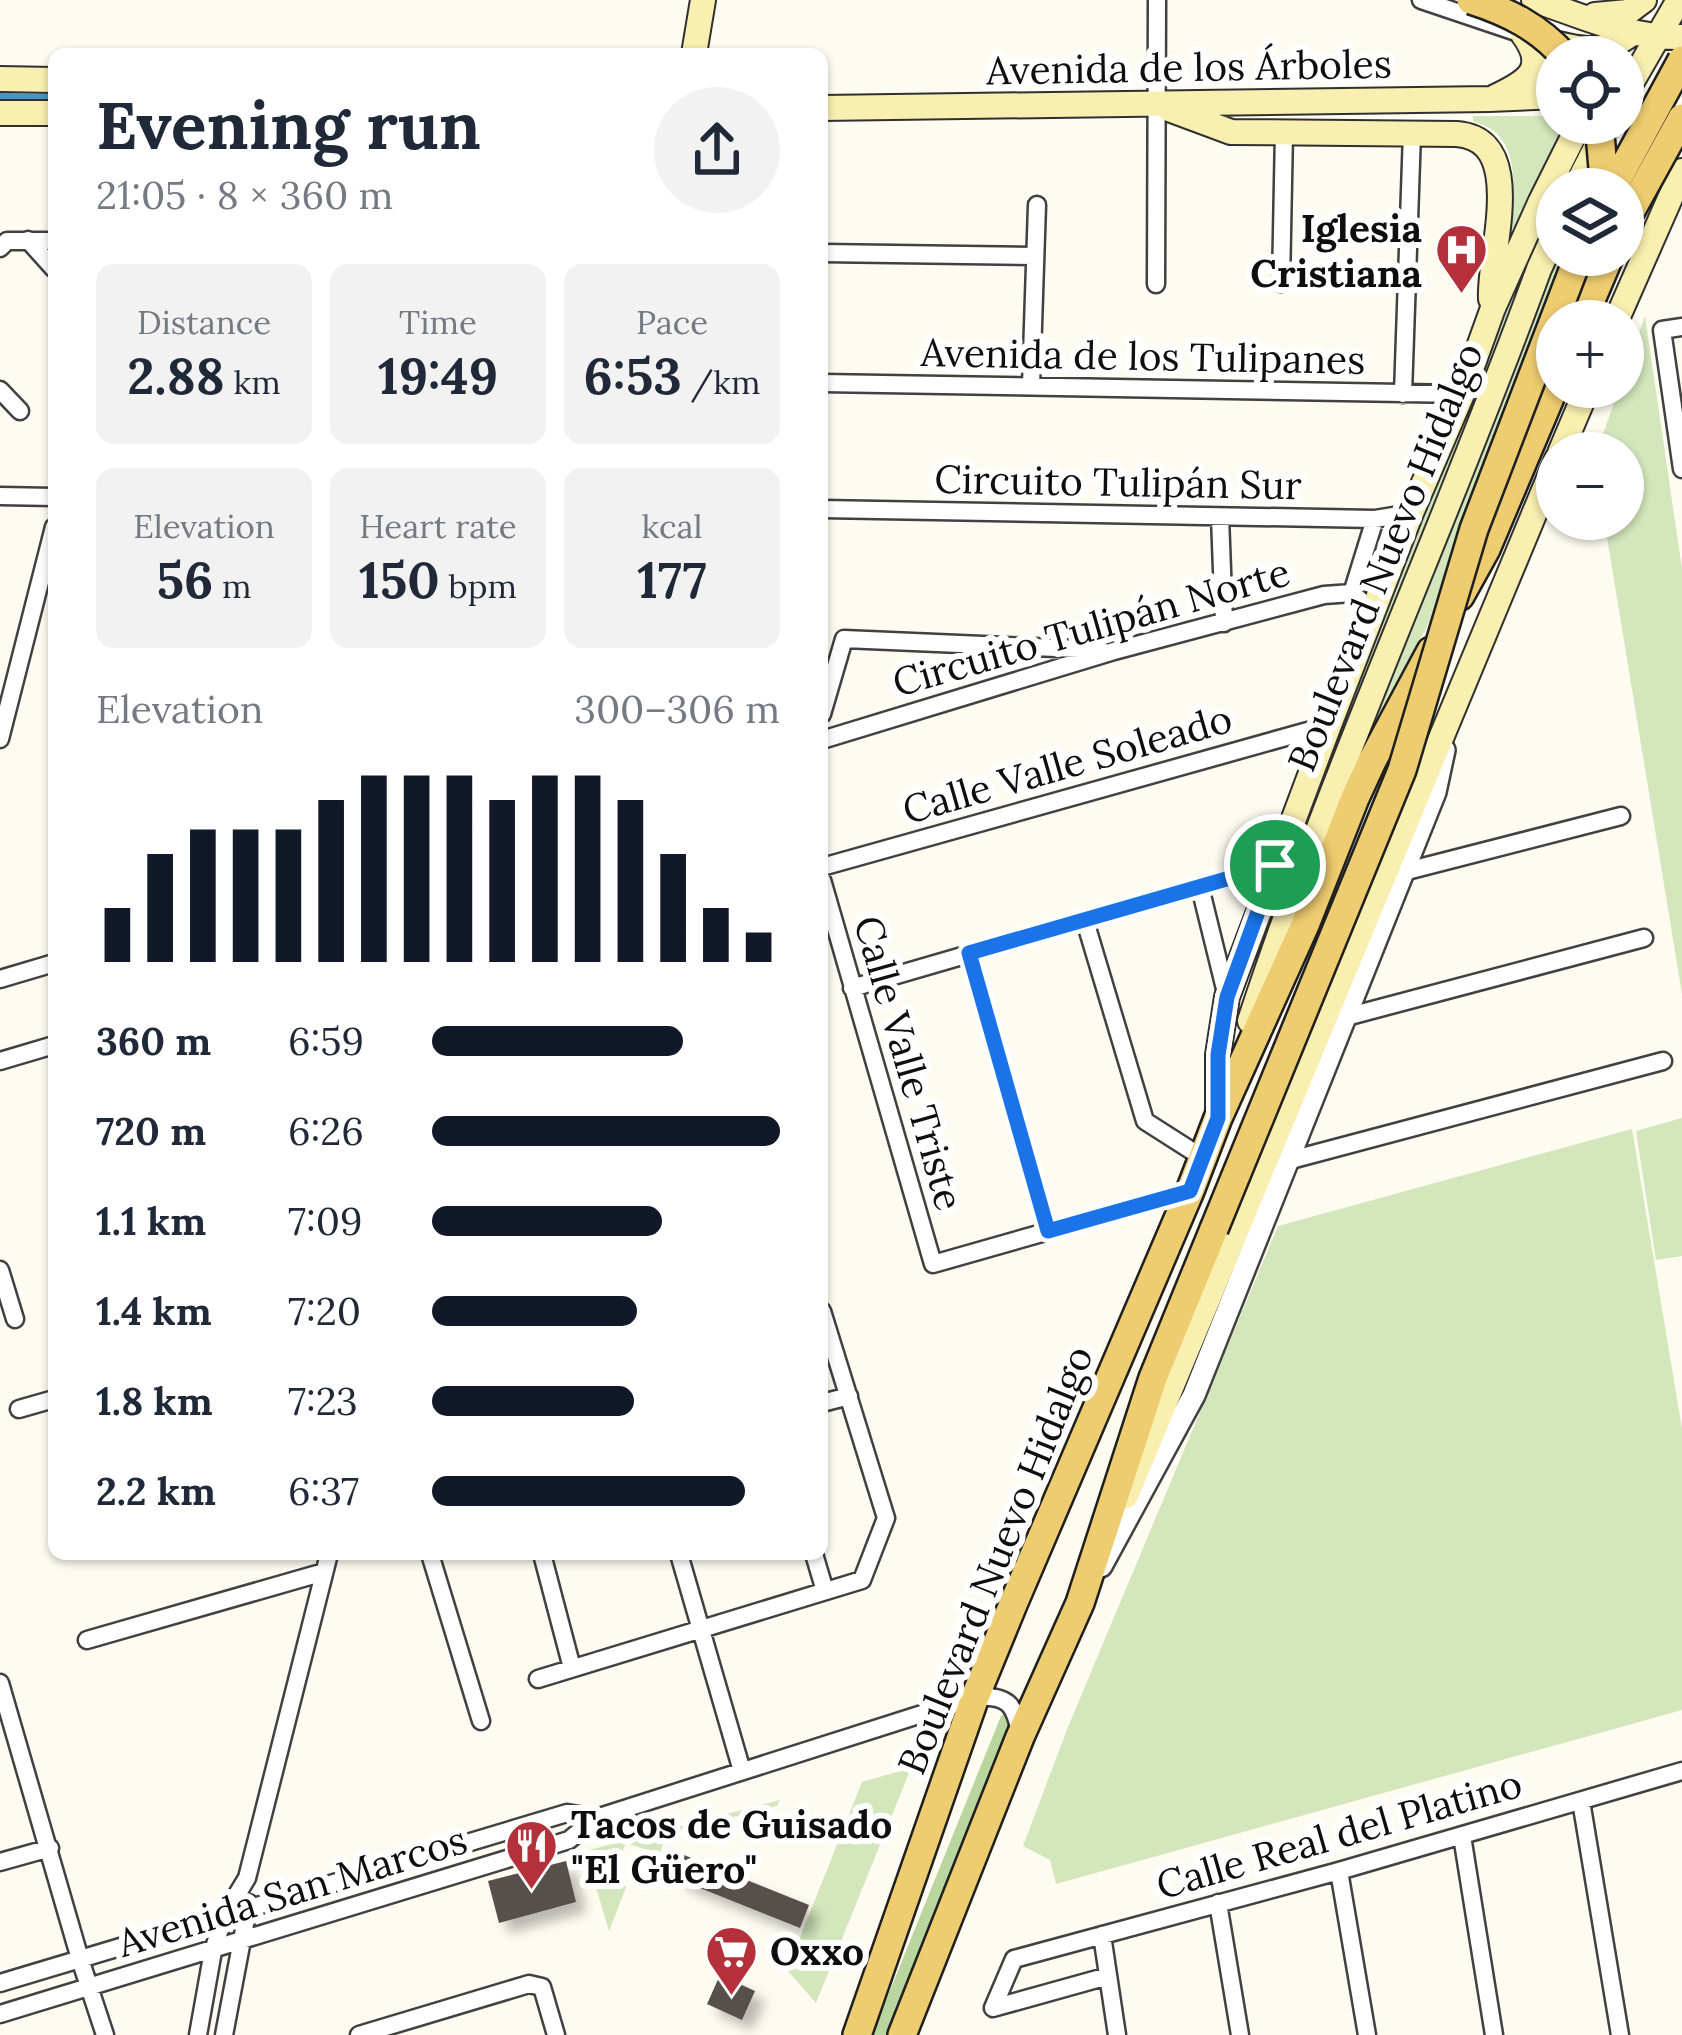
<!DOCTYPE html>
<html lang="en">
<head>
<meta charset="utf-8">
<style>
	body { margin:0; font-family:Lora,serif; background:#f2f2f3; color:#1f2937; height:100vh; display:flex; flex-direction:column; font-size:45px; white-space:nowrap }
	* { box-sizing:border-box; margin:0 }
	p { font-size:39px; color:#747a83 }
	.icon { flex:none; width:66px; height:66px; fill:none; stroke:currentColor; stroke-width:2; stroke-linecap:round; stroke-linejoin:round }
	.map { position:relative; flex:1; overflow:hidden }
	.panel { position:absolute; left:48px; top:48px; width:780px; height:1512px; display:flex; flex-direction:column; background:#fff; border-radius:18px; box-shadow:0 3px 9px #0004 }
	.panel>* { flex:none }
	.fabs { position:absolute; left:1536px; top:36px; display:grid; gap:24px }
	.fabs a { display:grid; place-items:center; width:108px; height:108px; border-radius:50%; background:#fff; box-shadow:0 3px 9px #0004; font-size:60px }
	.pin { position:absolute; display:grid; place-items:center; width:102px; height:102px; color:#fff; margin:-51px; border:6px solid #fff; border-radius:50%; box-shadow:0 3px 12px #0007 }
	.round { display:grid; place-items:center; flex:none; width:126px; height:126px; border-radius:63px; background:#f2f2f3 }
	.overview { display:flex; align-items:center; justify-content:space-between; height:204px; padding:0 48px }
	h1 { font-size:66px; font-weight:700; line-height:90px }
	.stats { display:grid; grid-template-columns:repeat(3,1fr); gap:18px; height:204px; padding:12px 48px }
	.stats div { display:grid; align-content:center; border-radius:18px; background:#f2f2f3; text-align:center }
	.stats b { font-size:51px; font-weight:700 }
	.stats small { font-size:33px; font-weight:400 }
	.stats p { font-size:33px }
	.chart { height:336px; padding:24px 48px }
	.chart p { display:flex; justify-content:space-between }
	.chart svg { width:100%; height:216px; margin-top:12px; stroke:#111827; stroke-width:6 }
	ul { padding:0 48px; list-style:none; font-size:39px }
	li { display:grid; grid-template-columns:192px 144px 1fr; align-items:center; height:90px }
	li i { height:30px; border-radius:15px; background:#111827 }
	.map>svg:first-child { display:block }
	.green { fill:#d3e6bc }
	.forest { fill:#b8d69d }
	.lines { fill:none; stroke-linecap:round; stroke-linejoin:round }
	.stream { stroke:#4595c3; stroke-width:6 }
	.building { fill:#564f4b; filter:url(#shadow) }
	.minor-casing { stroke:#414141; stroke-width:21 }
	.tertiary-casing { stroke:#414141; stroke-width:26 }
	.secondary-casing { stroke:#303030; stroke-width:28 }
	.primary-casing { stroke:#1f1f1f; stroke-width:32 }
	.minor { stroke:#fff; stroke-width:16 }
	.tertiary { stroke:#fff; stroke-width:21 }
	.secondary { stroke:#f9efb0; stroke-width:24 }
	.primary { stroke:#eecc70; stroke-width:27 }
	.primary-bridge-casing { stroke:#1f1f1f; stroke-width:32; stroke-linecap:butt }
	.primary-bridge { stroke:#eecc70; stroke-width:27 }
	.route-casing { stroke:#fff; stroke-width:24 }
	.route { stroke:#1a73e8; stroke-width:15 }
	.labels { text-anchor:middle; stroke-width:12; stroke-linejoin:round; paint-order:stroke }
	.street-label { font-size:39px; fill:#0e0e0e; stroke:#fff }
	.poi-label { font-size:39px; font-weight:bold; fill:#0e0e0e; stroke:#fff; text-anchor:start }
</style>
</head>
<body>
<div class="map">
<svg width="1682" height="2035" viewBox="0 0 1682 2035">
	<defs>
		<filter id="shadow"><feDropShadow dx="10" dy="10" stdDeviation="6" flood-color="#0004"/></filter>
	</defs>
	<rect width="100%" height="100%" fill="#fefbf0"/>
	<!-- green -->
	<path class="green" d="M1473 116H1557V123H1567L1501 267C1508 230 1530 156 1491 129 1486 125 1479 124 1473 121Z
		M1557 193V204L1528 266 1429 526 1277 908 1272 906 1523 264Z
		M1557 255H1622L1593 321H1557V387L1479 527 1360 754Z
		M1645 316 1682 569V994L1604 519H1623V453H1596L1620 387H1623V378Z
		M1682 1118V1256L1656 1260 1636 1131Z
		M1632 1129 1682 1429V1710L1056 1884 1050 1860 1023 1846 1068 1727 1278 1226Z
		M911 1768 816 2003 787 1970 862 1782Z
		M780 1800 777 1806 666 1834 660 1854 626 1843 609 1879 626 1887 609 1931 585 1851Z"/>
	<!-- forest -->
	<path class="forest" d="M1005 1713 1010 1715 1011 1722 939 1904 910 2001 896 2035H872L1001 1716Z"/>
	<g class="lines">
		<!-- stream -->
		<path class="stream" d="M0 96 54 97"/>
	</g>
	<!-- building -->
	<path class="building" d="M684 1855 809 1905 800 1928 675 1878Z
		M566 1861 576 1902 499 1923 488 1881Z
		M720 1975 755 1991 742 2020 707 2004Z"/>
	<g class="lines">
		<defs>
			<path id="minor" d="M1421 0 1522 34
				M28 240 54 269
				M0 248 7 241H54
				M822 253 1034 256
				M1281 283 1284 132
				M1156 284 1157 0
				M1682 327 1662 330 1682 469
				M822 383 1462 394
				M1031 386 1037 205
				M0 390 20 411
				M1403 394 1412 133
				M0 496 54 497
				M822 509 1375 519 1411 513
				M1220 517 1224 623
				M1352 593 1375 519
				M822 714 844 639 1101 650
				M0 739 54 527
				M822 740 1114 651 1324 595 1352 593 1373 611
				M822 867 1329 725
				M1403 872 1621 816
				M822 880 933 1264 1190 1191
				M1200 887 1227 997
				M1085 921 1145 1121 1203 1158
				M969 953 1049 1231
				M0 979 54 963
				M852 988 1275 865
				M1346 1017 1644 938
				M0 1061 54 1045
				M1287 1161 1663 1061
				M0 1270 15 1319
				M822 1403 849 1396
				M19 1409 54 1399
				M430 1554 481 1721
				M542 1554 572 1668
				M679 1554 742 1771
				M814 1554 825 1591
				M87 1640 324 1572
				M538 1679 862 1580 886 1518 822 1311
				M0 1683 80 1959 105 2035
				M1581 1801 1620 2035
				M1462 1836 1494 2035
				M0 1862 50 1848
				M1339 1871 1367 2035
				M1218 1903 1240 2035
				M1102 1935 1117 2035
				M0 1983 567 1813 596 1818
				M993 2008 1014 1959 1339 1871 1682 1771
				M993 2008 1108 1976
				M0 2014 569 1840 596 1818 975 1697C1007 1695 1015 1703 1020 1734
				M198 2035 213 1951 224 1916 247 1878 329 1554
				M224 2035 249 1903
				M359 2035 529 1984 542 1987 556 2035"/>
			<path id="tertiary" d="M1101 1566 1194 1395 1435 792 1444 750"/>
			<path id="secondary" d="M1534 0C1583 16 1630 39 1682 37
				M1595 15 1628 12 1644 0
				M1544 40C1577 50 1602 56 1631 34
				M694 54 703 0
				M0 79 54 80
				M1495 97C1527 82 1549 69 1523 34
				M1623 97 1679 0
				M822 108 1489 99 1557 96
				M1169 109 1231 132 1457 134C1529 140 1488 254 1491 299
				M0 113H54
				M1575 189 1602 136
				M1616 321 1682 171
				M1560 453 1588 387
				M1250 1021C1334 766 1447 521 1539 269L1557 229
				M1218 1116V1055L1227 997 1329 725 1411 513 1462 394 1493 308 1541 201 1580 123
				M1126 1496 1557 459"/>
			<path id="primary" d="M1582 321 1610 255
				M1460 596 1486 549 1557 381
				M857 2035 975 1697 1014 1602 1190 1191 1218 1118 1305 925 1355 798 1372 761 1431 651
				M902 2035 1020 1737 1080 1603 1153 1378 1214 1229"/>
		</defs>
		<!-- minor casing -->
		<use href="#minor" class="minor-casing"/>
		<!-- tertiary casing -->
		<use href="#tertiary" class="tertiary-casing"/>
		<!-- secondary casing -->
		<use href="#secondary" class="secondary-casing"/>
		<!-- primary casing -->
		<use href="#primary" class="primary-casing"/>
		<!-- minor -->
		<use href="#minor" class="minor"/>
		<!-- tertiary -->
		<use href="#tertiary" class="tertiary"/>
		<!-- secondary -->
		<use href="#secondary" class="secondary"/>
		<!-- primary -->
		<use href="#primary" class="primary"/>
		<defs>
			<path id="primary-bridge" d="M1471 0C1508 12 1539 27 1565 57
				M1599 123 1603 168 1600 189
				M1612 189 1682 60
				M1623 225 1682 118
				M1214 1229 1402 770 1474 529 1579 255"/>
		</defs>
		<!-- primary-bridge casing -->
		<use href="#primary-bridge" class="primary-bridge-casing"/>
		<!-- primary-bridge -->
		<use href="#primary-bridge" class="primary-bridge"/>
	</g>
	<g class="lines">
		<defs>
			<path id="route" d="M1275 865 1227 997 1218 1055V1118L1190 1191 1048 1231 969 953Z"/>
		</defs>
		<!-- route casing -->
		<use href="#route" class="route-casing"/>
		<!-- route -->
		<use href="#route" class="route"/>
	</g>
	<!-- icons -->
	<defs>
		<symbol id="hospital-pin" viewBox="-11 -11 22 30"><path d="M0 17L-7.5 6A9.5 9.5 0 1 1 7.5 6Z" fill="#b4303a" stroke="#fff"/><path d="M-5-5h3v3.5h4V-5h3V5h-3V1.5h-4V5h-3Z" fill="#fff"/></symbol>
		<symbol id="restaurant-pin" viewBox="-11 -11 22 30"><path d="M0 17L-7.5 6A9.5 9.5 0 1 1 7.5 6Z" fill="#b4303a" stroke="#fff"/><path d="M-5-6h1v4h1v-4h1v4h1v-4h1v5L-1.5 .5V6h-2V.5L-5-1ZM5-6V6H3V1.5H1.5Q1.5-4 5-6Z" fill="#fff"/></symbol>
		<symbol id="supermarket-pin" viewBox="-11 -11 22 30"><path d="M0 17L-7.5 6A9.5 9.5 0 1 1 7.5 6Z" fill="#b4303a" stroke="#fff"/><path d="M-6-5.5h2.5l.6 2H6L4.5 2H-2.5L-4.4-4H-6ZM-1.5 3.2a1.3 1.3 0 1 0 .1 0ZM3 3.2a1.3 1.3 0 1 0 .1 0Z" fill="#fff"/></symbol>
	</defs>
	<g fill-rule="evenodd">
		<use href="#hospital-pin" x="1432" y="220" width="59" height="81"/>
		<use href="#restaurant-pin" x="502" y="1816" width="59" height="81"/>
		<use href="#supermarket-pin" x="702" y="1922" width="59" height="81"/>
	</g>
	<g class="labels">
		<!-- street labels -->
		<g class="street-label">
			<text transform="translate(1189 67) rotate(-1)" y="14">Avenida de los Árboles</text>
			<text transform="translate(1143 356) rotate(1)" y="14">Avenida de los Tulipanes</text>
			<text transform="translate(1118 482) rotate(1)" y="14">Circuito Tulipán Sur</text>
			<text transform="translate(1385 557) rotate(-68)" y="14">Boulevard Nuevo Hidalgo</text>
			<text transform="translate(1091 627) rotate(-16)" y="14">Circuito Tulipán Norte</text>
			<text transform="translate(1067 764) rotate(-16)" y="14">Calle Valle Soleado</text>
			<text transform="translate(909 1063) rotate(74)" y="14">Calle Valle Triste</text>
			<text transform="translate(995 1560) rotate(-68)" y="14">Boulevard Nuevo Hidalgo</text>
			<text transform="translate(1339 1834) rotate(-16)" y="14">Calle Real del Platino</text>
			<text transform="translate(292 1891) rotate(-17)" y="14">Avenida San Marcos</text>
		</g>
		<!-- poi labels -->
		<g class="poi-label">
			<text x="1422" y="242" text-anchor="end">Iglesia<tspan x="1422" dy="45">Cristiana</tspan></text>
			<text x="571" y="1838">Tacos de Guisado<tspan x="571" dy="45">"El Güero"</tspan></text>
			<text x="770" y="1965">Oxxo</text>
		</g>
	</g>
</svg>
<div class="fabs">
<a><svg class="icon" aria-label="locate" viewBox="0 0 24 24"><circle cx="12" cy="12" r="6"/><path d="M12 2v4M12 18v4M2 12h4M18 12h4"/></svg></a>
<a><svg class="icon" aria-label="layers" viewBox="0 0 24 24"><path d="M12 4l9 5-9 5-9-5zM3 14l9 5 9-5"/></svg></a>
<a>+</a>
<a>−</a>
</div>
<div class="pin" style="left:1275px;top:865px;background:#1e9e55"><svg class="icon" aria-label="arrive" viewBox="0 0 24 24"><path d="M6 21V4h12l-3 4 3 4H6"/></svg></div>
<section class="panel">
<div class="overview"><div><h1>Evening run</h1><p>21:05 · 8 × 360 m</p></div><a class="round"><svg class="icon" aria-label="share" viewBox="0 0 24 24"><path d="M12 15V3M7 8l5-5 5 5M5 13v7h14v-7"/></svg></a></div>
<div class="stats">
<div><p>Distance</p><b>2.88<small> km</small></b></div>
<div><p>Time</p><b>19:49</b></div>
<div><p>Pace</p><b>6:53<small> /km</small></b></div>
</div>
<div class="stats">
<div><p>Elevation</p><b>56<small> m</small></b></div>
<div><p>Heart rate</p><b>150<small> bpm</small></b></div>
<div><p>kcal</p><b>177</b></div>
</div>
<div class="chart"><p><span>Elevation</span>300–306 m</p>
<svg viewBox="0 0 160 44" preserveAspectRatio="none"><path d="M5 44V33M15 44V22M25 44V17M35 44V17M45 44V17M55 44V11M65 44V6M75 44V6M85 44V6M95 44V11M105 44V6M115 44V6M125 44V11M135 44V22M145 44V33M155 44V38"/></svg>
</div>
<ul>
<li><b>360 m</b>6:59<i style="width:72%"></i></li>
<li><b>720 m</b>6:26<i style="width:100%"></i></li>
<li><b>1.1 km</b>7:09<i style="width:66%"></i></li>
<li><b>1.4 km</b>7:20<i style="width:59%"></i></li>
<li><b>1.8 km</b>7:23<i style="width:58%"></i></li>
<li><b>2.2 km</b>6:37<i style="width:90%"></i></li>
</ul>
</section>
</div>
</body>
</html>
